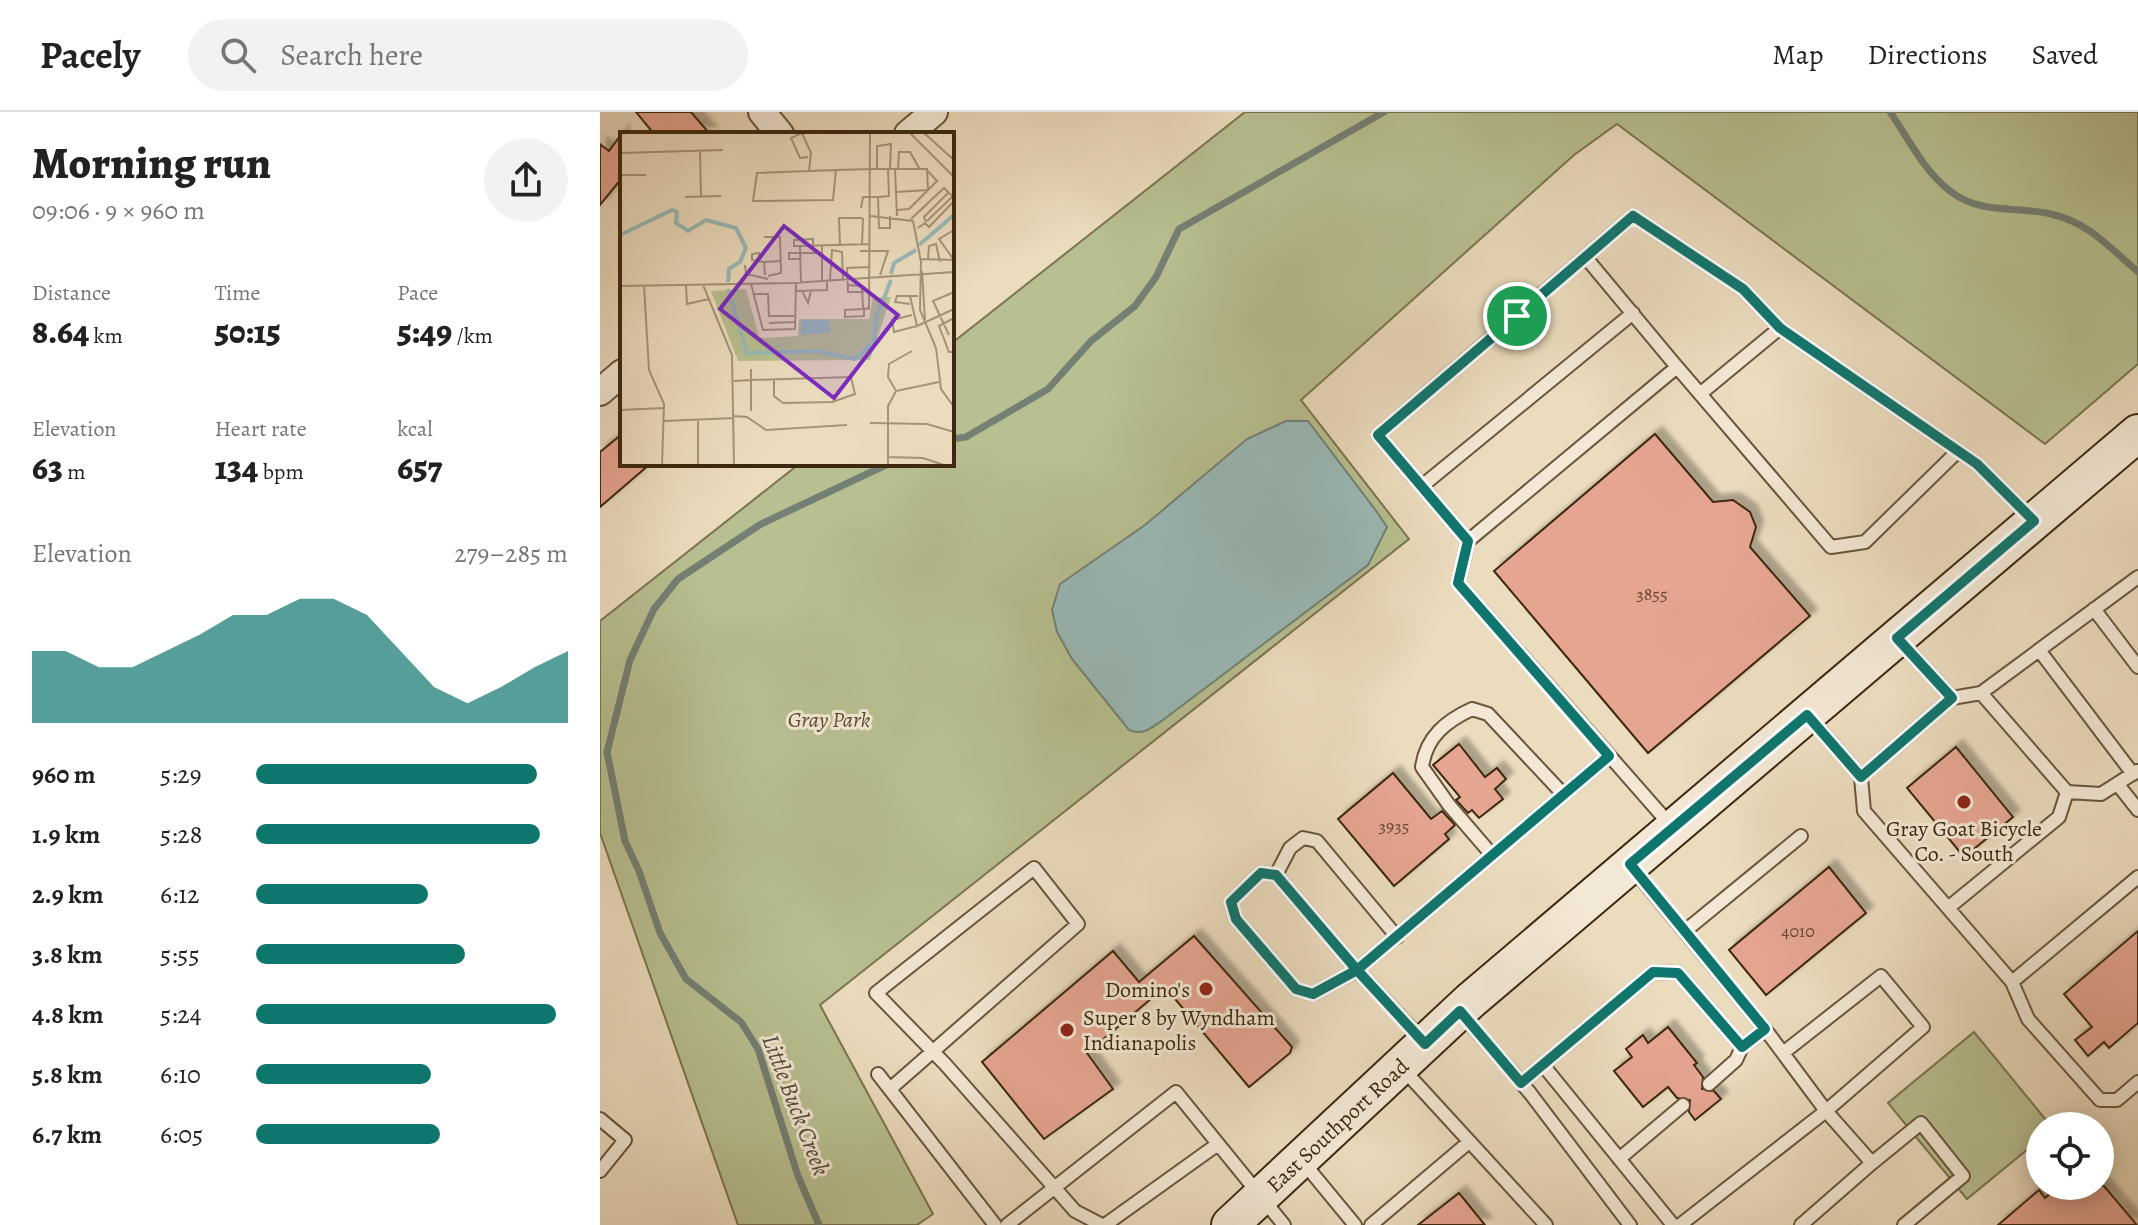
<!DOCTYPE html>
<html lang="en">
<head>
<meta charset="utf-8">
<style>
	body { margin:0; font-family:Alegreya,serif; background:#f2f2f2; color:#222; height:100vh; display:flex; flex-direction:column; font-size:30px; white-space:nowrap }
	* { box-sizing:border-box; margin:0 }
	p { font-size:26px; color:#767676 }
	.icon { flex:none; width:44px; height:44px; fill:none; stroke:currentColor; stroke-width:2; stroke-linecap:round; stroke-linejoin:round }
	.map { position:relative; flex:1; overflow:hidden }
	.details { display:flex; flex-direction:column; background:#fff; width:600px }
	.details>* { flex:none }
	.fabs { position:absolute; left:1426px; top:1000px; display:grid; gap:16px }
	.fabs a { display:grid; place-items:center; width:88px; height:88px; border-radius:50%; background:#fff; box-shadow:0 4px 20px #0003; font-size:40px }
	.pin { position:absolute; display:grid; place-items:center; width:68px; height:68px; color:#fff; margin:-34px; border:4px solid #fff; border-radius:50%; box-shadow:0 2px 8px #0007 }
	.round { display:grid; place-items:center; flex:none; width:84px; height:84px; border-radius:42px; background:#f2f2f2 }
	.overview { display:flex; align-items:center; justify-content:space-between; height:136px; padding:0 32px }
	h1 { font-size:44px; font-weight:800; line-height:60px }
	.stats { display:grid; grid-template-columns:repeat(3,1fr); gap:12px; height:136px; padding:8px 32px }
	.stats div { display:grid; align-content:center }
	.stats b { font-size:34px; font-weight:800 }
	.stats small { font-size:22px; font-weight:400 }
	.stats p { font-size:22px }
	.chart { height:224px; padding:16px 32px }
	.chart p { display:flex; justify-content:space-between }
	.chart svg { width:100%; height:144px; margin-top:8px; fill:#0f766e; opacity:.7 }
	ul { padding:0 32px; list-style:none; font-size:26px }
	li { display:grid; grid-template-columns:128px 96px 1fr; align-items:center; height:60px }
	li i { height:20px; border-radius:10px; background:#0f766e }
	header { display:flex; align-items:center; gap:48px; box-sizing:border-box; height:112px; padding:0 40px; background:#fff; border-bottom:2px solid #e0e0e0 }
	header strong { font-size:38px }
	nav { display:flex; gap:44px; margin-inline-start:auto; font-size:28px }
	.search { width:560px; height:72px; background:#f2f2f2; display:flex; align-items:center; gap:20px; box-sizing:border-box; padding:0 28px; border-radius:44px; color:#767676; font-size:30px }
	main { display:flex; flex:1; min-height:0 }
	.map>svg:first-child { display:block }
	.green { fill:#b8c091; stroke:#7a7450; stroke-width:2 }
	.water { fill:#99bab7; stroke:#748074; stroke-width:2 }
	.lines { fill:none; stroke-linecap:round; stroke-linejoin:round }
	.stream { stroke:#748074; stroke-width:7 }
	.building { fill:#e6a591; stroke:#3c280f; stroke-width:2; filter:url(#shadow) }
	.service-casing { stroke:#68553b; stroke-width:16 }
	.minor-casing { stroke:#68553b; stroke-width:30 }
	.secondary-casing { stroke:#3c280f; stroke-width:40 }
	.service { stroke:#f3e8d5; stroke-width:12 }
	.minor { stroke:#f3e8d5; stroke-width:26 }
	.secondary { stroke:#f3e8d5; stroke-width:36 }
	.route-casing { stroke:#fff; stroke-width:16 }
	.route { stroke:#0f766e; stroke-width:10 }
	.poi-dot { fill:#8f2418; stroke:#f3e8d5; stroke-width:3 }
	.labels { text-anchor:middle; stroke-width:6; stroke-linejoin:round; paint-order:stroke }
	.number-label { font-size:18px; fill:#664730 }
	.park-label { font-size:22px; font-style:italic; fill:#5b4e30; stroke:#f3e8d5 }
	.poi-label { font-size:22px; fill:#3c280f; stroke:#f3e8d5 }
	.street-label { font-size:22px; fill:#3c280f; stroke:#f3e8d5 }
	.water-label { font-size:24px; font-style:italic; fill:#534c39; stroke:#f3e8d5 }
	.inset-river { fill:none; stroke:#99bab7; stroke-width:4 }
	.inset-road { fill:none; stroke:#a69478; stroke-width:2 }
	.view { fill:#7b2cbf; fill-opacity:0.15; stroke:#7b2cbf; stroke-width:4 }
	.inset-edge { fill:none; stroke:#3c280f; stroke-width:4 }
</style>
</head>
<body>
<header>
<strong>Pacely</strong>
<div class="search"><svg class="icon" aria-label="search" viewBox="0 0 24 24"><circle cx="10" cy="10" r="6"/><path d="M15 15l6 6"/></svg>Search here</div>
<nav><a>Map</a><a>Directions</a><a>Saved</a></nav>
</header>
<main>
<section class="details">
<div class="overview"><div><h1>Morning run</h1><p>09:06 · 9 × 960 m</p></div><a class="round"><svg class="icon" aria-label="share" viewBox="0 0 24 24"><path d="M12 15V3M7 8l5-5 5 5M5 13v7h14v-7"/></svg></a></div>
<div class="stats">
<div><p>Distance</p><b>8.64<small> km</small></b></div>
<div><p>Time</p><b>50:15</b></div>
<div><p>Pace</p><b>5:49<small> /km</small></b></div>
</div>
<div class="stats">
<div><p>Elevation</p><b>63<small> m</small></b></div>
<div><p>Heart rate</p><b>134<small> bpm</small></b></div>
<div><p>kcal</p><b>657</b></div>
</div>
<div class="chart"><p><span>Elevation</span>279–285 m</p>
<svg viewBox="0 0 160 44" preserveAspectRatio="none"><path d="M0 44V22L10 22L20 27L30 27L40 22L50 17L60 11L70 11L80 6L90 6L100 11L110 22L120 33L130 38L140 33L150 27L160 22V44z"/></svg>
</div>
<ul>
<li><b>960 m</b>5:29<i style="width:90%"></i></li>
<li><b>1.9 km</b>5:28<i style="width:91%"></i></li>
<li><b>2.9 km</b>6:12<i style="width:55%"></i></li>
<li><b>3.8 km</b>5:55<i style="width:67%"></i></li>
<li><b>4.8 km</b>5:24<i style="width:96%"></i></li>
<li><b>5.8 km</b>6:10<i style="width:56%"></i></li>
<li><b>6.7 km</b>6:05<i style="width:59%"></i></li>
</ul>
</section>
<div class="map">
<svg width="1538" height="1113" viewBox="0 0 1538 1113">
	<defs>
		<filter id="shadow"><feDropShadow dx="7" dy="-7" stdDeviation="2" flood-color="#0004"/></filter>
	</defs>
	<rect width="100%" height="100%" fill="#ecdcbe"/>
	<filter id="stains"><feTurbulence type="fractalNoise" baseFrequency=".0025" numOctaves="4"/><feColorMatrix values="0 0 0 0 .2 0 0 0 0 .09 0 0 0 0 .02 0 0 0 .5 -.17"/></filter>
	<radialGradient id="worn" r=".72"><stop offset=".6" stop-color="#630" stop-opacity="0"/><stop offset="1" stop-color="#630" stop-opacity=".3"/></radialGradient>
	<!-- green -->
	<path class="green" d="M645 0H1538V252L1445 332 1017 12 974 43 701 288 809 427 220 893 333 1102 317 1113H138L0 721V509L199 352H352V231Z
		M1374 920 1451 1014H1440V1027L1367 1087 1288 991Z"/>
	<!-- water -->
	<path class="water" d="M686 309H708L777 400 787 415 768 453 563 608C551 616 543 624 529 618L472 547 457 520 452 498 460 472 545 413 647 327Z"/>
	<g class="lines">
		<!-- stream -->
		<path class="stream" d="M1290 0C1309 27 1323 58 1350 79 1380 103 1417 94 1451 102 1488 110 1510 136 1538 160
			M352 327 366 325 448 277 491 229 535 194 556 165 579 117 784 0
			M219 1113 198 1064 158 937 141 910 86 867 60 821 39 759 25 729 7 640 30 548 54 497 78 467 161 412 288 352"/>
	</g>
	<!-- building -->
	<path class="building" d="M36 0H91L110 22H54Z
		M22 21V66L0 93V32L9 39Z
		M22 322V352H50L0 395V340Z
		M1055 322 1113 390 1133 388 1150 400 1156 415 1150 435 1210 504 1048 641 894 459Z
		M859 632 885 665 897 656 906 667 895 677 903 687 879 706 872 698 868 701 856 688 860 685 833 653Z
		M1356 635 1413 705 1364 745 1307 676Z
		M793 661 831 707 842 699 855 713 845 722 849 727 794 774 738 707Z
		M1229 755 1266 801 1166 883 1129 838Z
		M1538 819V911L1509 936 1504 930 1488 944 1475 928 1492 915 1464 882Z
		M594 824 692 935 690 941 649 975 565 875 487 941 513 977 444 1027 382 950 513 839 539 870Z
		M1068 915 1097 951 1094 953 1103 965 1102 977 1114 979 1121 987 1095 1008 1089 1000 1090 988 1077 986 1068 975 1043 995 1014 959 1032 945 1026 937 1043 923 1048 931Z
		M1459 1074H1504L1537 1113H1398L1439 1078 1445 1086Z
		M859 1081 885 1113H818Z"/>
	<g class="lines">
		<defs>
			<path id="service" d="M987 147 1077 255
				M1100 282 1180 216
				M822 374 1033 201
				M868 429 1077 255 1231 435 1265 430 1358 339
				M1494 497 1538 555
				M1299 528 1352 586 1381 581 1538 465
				M1439 538 1533 662
				M1352 586 1261 665 1264 699 1412 870 1428 907 1500 988H1517L1538 970
				M1209 605 1261 665
				M1519 674 1538 698
				M1467 680 1501 682 1537 659
				M1072 715 858 471 868 429 778 323 1033 104 1143 177 1180 216 1377 352 1432 407
				M892 743 849 693 822 655C826 625 846 609 872 597L888 602 963 682
				M1031 754 1165 917 1226 999 1272 1051 1201 1113
				M661 761 676 763 757 858 713 882 696 877 636 807 631 790Z
				M676 763 690 736 703 726 717 729 797 825
				M1348 796 1459 705 1467 680 1381 581
				M1085 819 1201 724
				M1412 870 1538 765
				M862 902 930 981 1030 1113
				M823 929 757 858 1009 644
				M943 953 1073 1113
				M803 957 946 1113
				M278 962 395 1113
				M921 971 1053 860 1078 861 1142 935 1165 917
				M1109 972 1136 948 1142 935
				M290 977 478 812 434 756 276 881 345 952 475 1099 502 1113
				M0 1007 25 1028 0 1059
				M1019 1047 1083 993
				M703 1050 755 1113
				M1272 1051 1321 1011 1363 1064 1304 1113
				M407 1113 576 980 684 1113
				M505 1113 618 1032
				M771 1113 869 1030
				M1080 1113 1226 999 1323 915 1281 864 1183 941"/>
			<path id="minor" d="M162 0 180 22
				M308 22 334 0
				M0 280 22 261"/>
			<path id="secondary" d="M630 1113 870 889 1538 321"/>
		</defs>
		<!-- service casing -->
		<use href="#service" class="service-casing"/>
		<!-- minor casing -->
		<use href="#minor" class="minor-casing"/>
		<!-- secondary casing -->
		<use href="#secondary" class="secondary-casing"/>
		<!-- service -->
		<use href="#service" class="service"/>
		<!-- minor -->
		<use href="#minor" class="minor"/>
		<!-- secondary -->
		<use href="#secondary" class="secondary"/>
	</g>
	<g class="lines">
		<defs>
			<path id="route" d="M917 204 778 323 868 429 858 471 1009 644 757 858 676 763 661 761 631 790 636 807 696 877 713 882 757 858 825 932 860 899 921 971 1053 860 1078 861 1142 935 1165 917 1030 752 1207 603 1261 665 1352 586 1297 526 1434 409 1377 352 1180 216 1143 177 1033 104 917 204"/>
		</defs>
		<!-- route casing -->
		<use href="#route" class="route-casing"/>
		<!-- route -->
		<use href="#route" class="route"/>
	</g>
	<!-- markers -->
	<g class="poi-dot">
		<circle cx="1364" cy="690" r="8"/>
		<circle cx="606" cy="877" r="8"/>
		<circle cx="467" cy="918" r="8"/>
	</g>
	<g class="labels">
		<!-- number labels -->
		<g class="number-label">
			<text x="1052" y="488">3855</text>
			<text x="794" y="720">3935</text>
			<text x="1198" y="825">4010</text>
		</g>
		<!-- park labels -->
		<g class="park-label">
			<text x="229" y="615">Gray Park</text>
		</g>
		<!-- poi labels -->
		<g class="poi-label">
			<text x="1364" y="724">Gray Goat Bicycle<tspan x="1364" dy="25">Co. - South</tspan></text>
			<text x="590" y="885" text-anchor="end">Domino's</text>
			<text x="483" y="913" text-anchor="start">Super 8 by Wyndham<tspan x="483" dy="25">Indianapolis</tspan></text>
		</g>
		<!-- street labels -->
		<g class="street-label">
			<text transform="translate(737 1013) rotate(-43)" y="8">East Southport Road</text>
		</g>
		<!-- water labels -->
		<g class="water-label">
			<text transform="translate(196 993) rotate(69)" y="8">Little Buck Creek</text>
		</g>
	</g>
	<!-- overview -->
	<g transform="translate(20 20)">
		<rect width="334" height="334" fill="#ecdcbe"/>
		<path d="M126 157 139 205 144 206 178 204 179 187H249L253 165H271L250 228 118 229 91 159Z" fill="#b8c091"/>
		<path d="M181 188H209L210 201 181 203Z" fill="#99bab7"/>
		<path class="inset-river" d="M0 103 52 78 57 80 56 91 68 99 86 88 116 96 126 116 120 130 109 137 108 150M299 113 334 83M271 142 274 131 296 118M108 157 127 221 197 219 235 227 254 210 256 187 271 148"/>
		<path class="inset-road" d="M289 0 334 45M303 0 334 28M80 19 81 65M0 21 103 18M188 25 180 26 171 6 182 1 191 21 189 39M257 37V14L271 12 270 36M278 37 279 20H290L299 36M216 38 213 68 133 69 137 41 216 38 250 37H275M0 43H26M276 60 308 58 317 49 308 39M65 65 101 64M258 65 269 64 268 37M241 76 243 65H258L259 96H270V84M277 78 289 77 308 58 307 37H275L277 84M250 84 293 89 301 130M291 87 324 56 334 66M307 89 332 65M306 90 304 85 329 60M298 96 305 91 309 95 334 69M144 105H160L161 141 148 144M242 112 243 86M202 113V148M220 113 219 86H242M180 114H174V108L193 107V113M240 119H268L260 143M181 127H169V121H199M301 127 334 128 319 107 334 98M308 127 309 114 316 112 320 130M140 128 139 121 132 122V128L144 130M301 129 300 178 316 216 321 257 334 275M125 133 126 142 148 147M302 139 305 188M145 143 144 130 160 129M210 148 212 118 222 120 223 147M181 150 180 114 250 112M131 152 143 198 175 197 176 151M66 153 67 172 89 167M83 153 112 223 114 334M228 153 241 154 242 157 243 175 244 177V184L225 185V178L244 177 249 176M0 154 173 151 334 140M24 154 29 238 44 272 42 334M176 159 207 158V149M182 159 188 171 191 159M244 160H228L227 136 250 135M133 162H148L149 184H174M290 164H277L275 170 290 172M298 164H290L297 194 334 177M249 178 250 0M292 183 272 188 274 200 297 194M334 186 319 194 329 220H334M149 191 175 190M329 203 313 169 334 160M131 237V279M114 249 131 248 231 245 235 262 212 270 163 271 154 264V247M276 259 268 245 269 232 292 219M276 259 319 250M0 278 44 276M114 284 127 285 146 298 227 293M44 289 114 286M78 289V334M250 291 307 292 334 300M268 325 303 326 324 333M166 334H208M268 334V274L276 259"/>
		<path class="view" d="M164 94 278 183 214 266 100 177Z"/>
		<rect width="334" height="334" class="inset-edge"/>
	</g>
	<rect width="100%" height="100%" filter="url(#stains)"/>
	<rect width="100%" height="100%" fill="url(#worn)"/>
</svg>
<div class="fabs">
<a><svg class="icon" aria-label="locate" viewBox="0 0 24 24"><circle cx="12" cy="12" r="6"/><path d="M12 2v4M12 18v4M2 12h4M18 12h4"/></svg></a>
</div>
<div class="pin" style="left:917px;top:204px;background:#1e9e55"><svg class="icon" aria-label="arrive" viewBox="0 0 24 24"><path d="M6 21V4h12l-3 4 3 4H6"/></svg></div>
</div>
</main>
</body>
</html>
